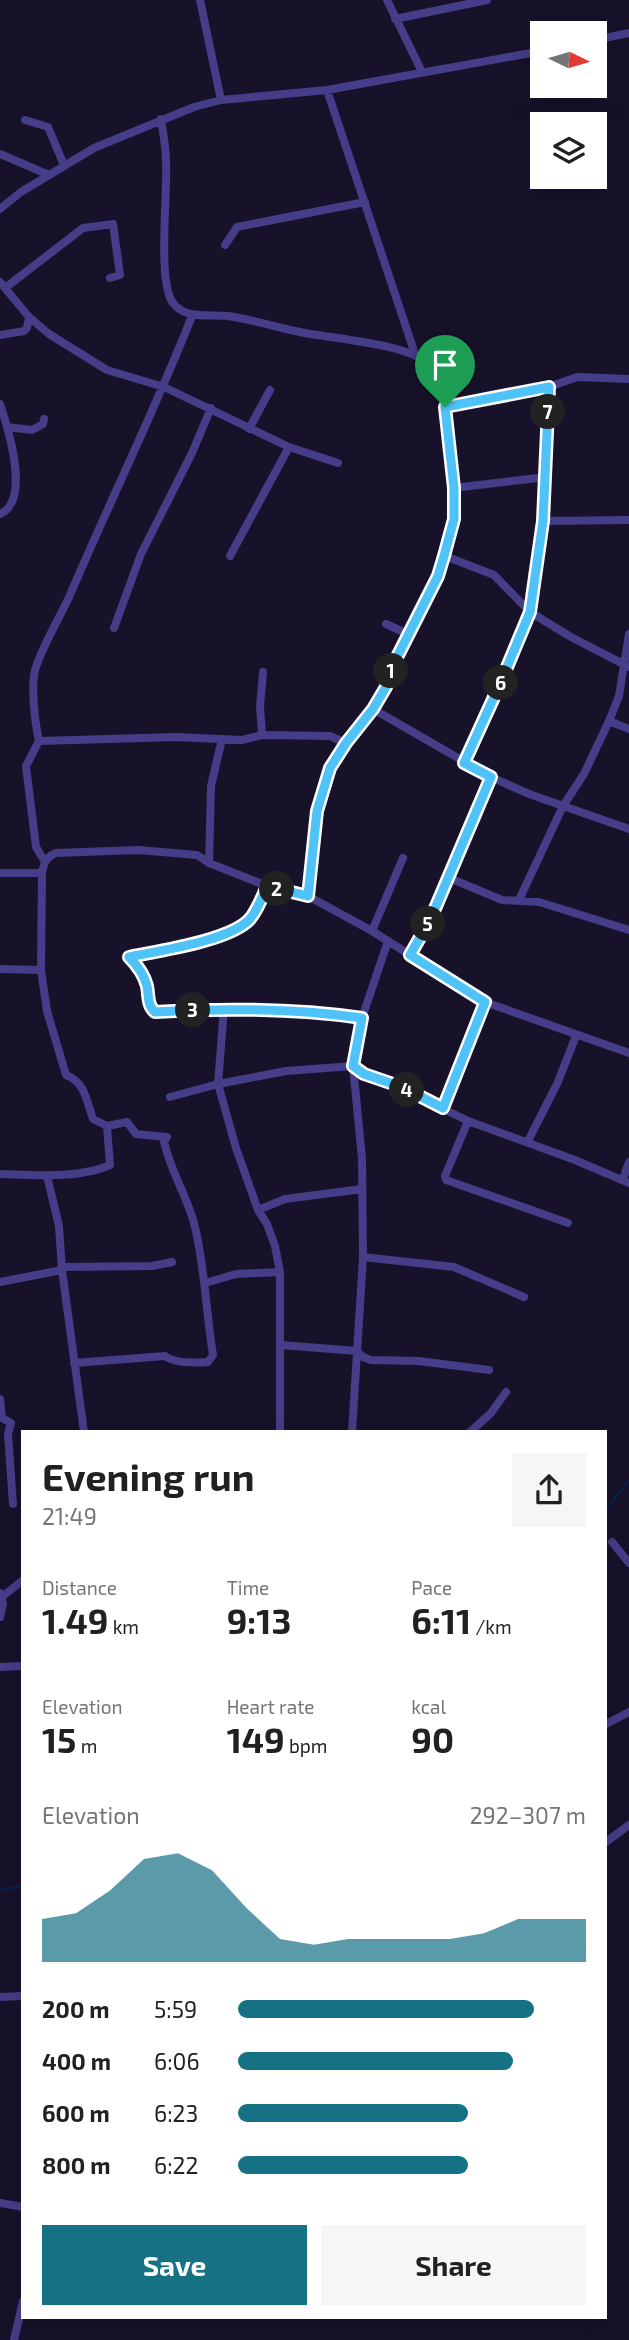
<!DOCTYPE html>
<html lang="en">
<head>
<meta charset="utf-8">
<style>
	body { margin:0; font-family:"Exo 2",sans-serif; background:#f6f6f6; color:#202124; height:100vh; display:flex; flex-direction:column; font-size:26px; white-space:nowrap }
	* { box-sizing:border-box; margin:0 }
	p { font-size:23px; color:#757577 }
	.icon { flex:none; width:38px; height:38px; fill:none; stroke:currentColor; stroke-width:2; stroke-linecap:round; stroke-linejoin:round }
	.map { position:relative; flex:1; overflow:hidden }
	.details { position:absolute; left:21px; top:1430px; width:586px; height:889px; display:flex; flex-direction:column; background:#fff; border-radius:0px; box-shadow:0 7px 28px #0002 }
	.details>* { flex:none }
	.needle { width:46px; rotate:95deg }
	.buttons { position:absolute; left:530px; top:21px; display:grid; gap:14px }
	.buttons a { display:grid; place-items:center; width:77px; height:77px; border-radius:0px; background:#fff; box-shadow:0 7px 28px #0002; font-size:35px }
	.pin { position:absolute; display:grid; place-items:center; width:60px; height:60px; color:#fff; margin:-72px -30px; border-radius:50% 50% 50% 0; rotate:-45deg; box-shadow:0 0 7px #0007 }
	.pin .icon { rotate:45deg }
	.km { position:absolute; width:35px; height:35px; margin:-18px; border-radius:50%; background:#222; color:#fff; font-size:19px; line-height:35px; text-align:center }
	.round { display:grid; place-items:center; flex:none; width:74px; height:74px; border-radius:0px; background:#f6f6f6 }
	.head { display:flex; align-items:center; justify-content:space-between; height:119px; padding:0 21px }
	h1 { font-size:38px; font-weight:700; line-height:52px }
	.metrics { display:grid; grid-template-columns:repeat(3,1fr); gap:10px; height:119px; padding:7px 21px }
	.metrics div { display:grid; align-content:center }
	.metrics b { font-size:35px; font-weight:700 }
	.metrics small { font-size:19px; font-weight:400 }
	.metrics p { font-size:19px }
	.chart { height:196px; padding:14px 21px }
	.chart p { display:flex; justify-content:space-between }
	.chart svg { width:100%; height:126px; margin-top:7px; fill:#177185; opacity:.7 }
	.primary-button { display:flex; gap:14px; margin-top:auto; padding:14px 21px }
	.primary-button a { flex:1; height:80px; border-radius:0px; background:#177185; color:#fff; font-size:28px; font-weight:700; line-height:80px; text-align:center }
	.primary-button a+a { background:#f6f6f6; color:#202124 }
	ul { padding:0 21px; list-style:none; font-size:23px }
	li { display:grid; grid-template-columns:112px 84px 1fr; align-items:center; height:52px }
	li i { height:18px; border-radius:9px; background:#177185 }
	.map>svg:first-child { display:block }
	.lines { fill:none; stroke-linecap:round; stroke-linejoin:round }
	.stream { stroke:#0c1e49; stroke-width:2.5 }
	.minor { stroke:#453d88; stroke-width:8 }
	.route-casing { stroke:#fff; stroke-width:14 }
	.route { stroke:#4fc3f7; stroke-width:9 }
</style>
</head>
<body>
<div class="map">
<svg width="629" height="2340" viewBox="0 0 629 2340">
	<rect width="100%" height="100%" fill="#17112a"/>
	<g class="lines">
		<!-- stream -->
		<path class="stream" d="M606 1509 629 1480
			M0 1890 23 1886"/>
		<!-- minor -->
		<path class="minor" d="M200 0 221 100
			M387 0 422 72
			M395 19 487 0
			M595 40 629 33
			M327 90 415 354
			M161 119C163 133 166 147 166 161 168 192 157 282 173 303 186 320 209 314 227 316 250 319 272 326 295 331 329 339 407 342 432 366 447 381 453 466 454 490 455 534 440 578 419 616 415 624 409 631 406 639 395 661 388 685 375 706 361 728 339 746 329 771 313 810 311 854 308 896
			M25 120 48 127 64 165
			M0 154 49 175
			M0 209 21 192 94 148 194 107 221 100 327 90 542 51
			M225 245 237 227 365 202
			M0 282 29 317 49 334 107 370 164 387 289 447 338 463
			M5 288 83 228 113 224 120 275 110 278
			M192 316C155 410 110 501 70 595 60 617 43 645 36 667 30 684 35 723 39 741L177 737 242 740 262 735 330 736 346 743
			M0 335 24 331 27 328 29 317
			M0 404C8 428 31 501 0 514
			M445 407 549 387 577 377 629 379
			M7 427 32 430 43 424 44 419
			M249 429 270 390
			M454 488 546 477
			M543 521 629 520
			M230 556 289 447
			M445 556 494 575 530 612 571 637 629 667
			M386 624 408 634
			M114 628 141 554 192 453 211 408
			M373 709 491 777 529 794 629 829
			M609 721 629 729
			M262 735 260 706 263 672
			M39 741 26 766 36 847 45 862
			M464 763 530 612 543 521 549 387
			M209 863 211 786 222 739
			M0 873H42
			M447 877 502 900 539 902 629 930
			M519 900 563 806 584 774 609 721 619 696 629 634
			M372 931 403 858
			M410 955 431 918 491 777
			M129 957C137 965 144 974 147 986 149 996 147 1005 155 1012 225 1008 293 1008 362 1018
			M129 957C158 951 228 941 249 920 257 911 262 898 267 886
			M0 969 41 970
			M224 1008 218 1084 236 1148 258 1210 267 1224 275 1246 280 1272V1432
			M170 1097 218 1084 286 1071 353 1066 364 1074 402 1088 468 1121 575 1160 629 1183
			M443 1108 485 1002
			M468 1121 445 1176 446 1180 568 1223
			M525 1141 529 1139 557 1084 576 1036
			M0 1174C34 1175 79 1179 110 1165L107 1126
			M47 1176 59 1226 62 1270 84 1432
			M623 1179 629 1162
			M258 1210 285 1199 362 1189
			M363 1257 454 1267 524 1297
			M61 1267 152 1266 172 1262
			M0 1282 62 1270
			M205 1283 236 1274 280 1272
			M281 1345 357 1351 363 1357 371 1360 419 1361 489 1370
			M74 1363 165 1356C175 1364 195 1363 208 1362L213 1355C206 1312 205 1269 195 1227 188 1197 170 1171 164 1141L167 1137 136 1134 127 1122 107 1126 93 1119C87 1102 85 1082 66 1075L47 1011 41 970 42 873C44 863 46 857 56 853L138 850 197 855 209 863 267 886 308 896 372 931 485 1002 629 1053
			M0 1399 2 1418 11 1423 8 1434 13 1504
			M352 1432 363 1257 362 1158 353 1066 362 1018 388 941
			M470 1432 491 1413 506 1392
			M612 1542 629 1563
			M0 1593 3 1604 0 1617
			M2 1597 23 1580
			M0 1667 23 1666
			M606 1724 629 1712
			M606 1842 629 1825
			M0 1997 23 1996
			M0 2203 23 2207
			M14 2340 23 2301"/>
	</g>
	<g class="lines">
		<defs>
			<path id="route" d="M549 387 543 521 530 612 500 684 464 763 491 777 431 918 410 955 485 1002 443 1108 402 1087 364 1074 353 1066 362 1018C293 1008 225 1008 155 1012 147 1005 149 996 147 986 144 974 137 965 129 957 158 951 228 941 249 920 257 911 262 898 267 886L308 896 317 811 330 768 346 743 373 709 386 687 393 665 438 576 444 556 454 519V488L445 407Z"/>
		</defs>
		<!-- route casing -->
		<use href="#route" class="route-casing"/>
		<!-- route -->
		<use href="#route" class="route"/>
	</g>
</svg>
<div class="buttons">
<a><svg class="needle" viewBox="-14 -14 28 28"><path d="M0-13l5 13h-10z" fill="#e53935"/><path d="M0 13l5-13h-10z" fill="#757577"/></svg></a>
<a><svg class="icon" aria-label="layers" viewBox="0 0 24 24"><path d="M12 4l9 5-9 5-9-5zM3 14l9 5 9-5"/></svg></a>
</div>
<div class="pin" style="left:445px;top:407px;background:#1e9e55"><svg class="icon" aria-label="arrive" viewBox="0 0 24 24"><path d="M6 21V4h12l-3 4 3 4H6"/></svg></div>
<b class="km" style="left:391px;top:671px">1</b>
<b class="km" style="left:277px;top:889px">2</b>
<b class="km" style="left:193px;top:1010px">3</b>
<b class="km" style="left:407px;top:1090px">4</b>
<b class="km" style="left:428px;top:924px">5</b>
<b class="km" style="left:501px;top:683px">6</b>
<b class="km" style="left:548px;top:412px">7</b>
<section class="details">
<div class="head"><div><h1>Evening run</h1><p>21:49</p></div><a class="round"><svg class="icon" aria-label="share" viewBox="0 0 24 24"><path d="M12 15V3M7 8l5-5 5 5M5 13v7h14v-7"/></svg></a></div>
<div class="metrics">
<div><p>Distance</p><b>1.49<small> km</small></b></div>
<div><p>Time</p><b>9:13</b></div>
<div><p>Pace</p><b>6:11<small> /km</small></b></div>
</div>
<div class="metrics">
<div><p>Elevation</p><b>15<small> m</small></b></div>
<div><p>Heart rate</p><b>149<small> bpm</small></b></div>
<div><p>kcal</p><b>90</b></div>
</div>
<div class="chart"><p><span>Elevation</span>292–307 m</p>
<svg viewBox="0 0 160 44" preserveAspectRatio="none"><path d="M0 44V29L10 27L20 19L30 8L40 6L50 12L60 25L70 36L80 38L90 36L100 36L110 36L120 36L130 34L140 29L150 29L160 29V44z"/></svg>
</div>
<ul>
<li><b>200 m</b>5:59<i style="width:85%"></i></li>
<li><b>400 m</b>6:06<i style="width:79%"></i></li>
<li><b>600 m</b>6:23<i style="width:66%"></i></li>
<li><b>800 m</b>6:22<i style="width:66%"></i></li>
</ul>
<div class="primary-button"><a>Save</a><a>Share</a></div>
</section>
</div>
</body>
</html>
